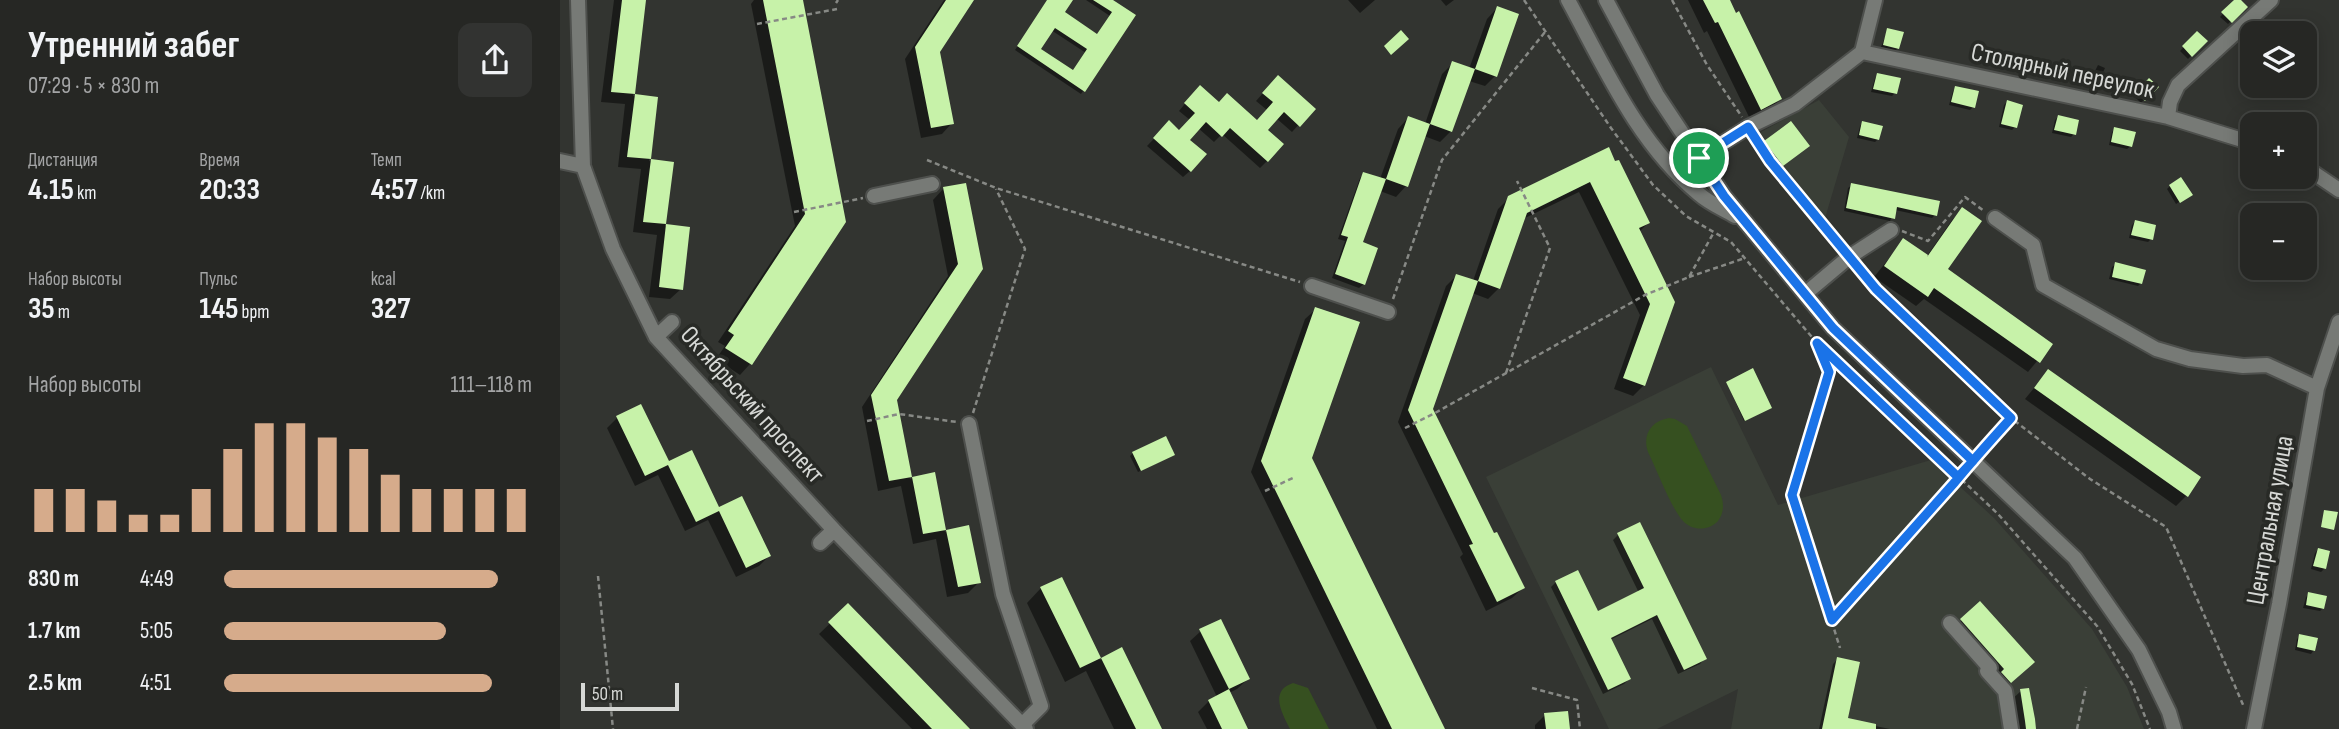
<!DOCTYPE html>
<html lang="ru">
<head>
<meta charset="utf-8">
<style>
	body { margin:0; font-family:"Sofia Sans Condensed",sans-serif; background:#323331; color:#f1f3f6; height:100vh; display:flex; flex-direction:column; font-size:26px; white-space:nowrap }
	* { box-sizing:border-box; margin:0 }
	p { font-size:23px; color:#a4a5a6 }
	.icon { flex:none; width:38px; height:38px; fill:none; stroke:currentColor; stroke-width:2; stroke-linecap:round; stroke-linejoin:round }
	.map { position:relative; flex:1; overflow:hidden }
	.side { display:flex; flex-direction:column; background:#262724; width:560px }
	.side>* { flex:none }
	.fabs { position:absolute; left:1680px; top:21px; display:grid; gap:14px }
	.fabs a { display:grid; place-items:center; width:77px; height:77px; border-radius:14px; background:#262724; box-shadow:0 4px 18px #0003,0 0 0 2px #424441; font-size:35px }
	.scale { position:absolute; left:21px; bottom:18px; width:98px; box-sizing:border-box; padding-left:7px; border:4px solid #d6d8d5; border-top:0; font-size:19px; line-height:24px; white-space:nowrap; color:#d6d8d5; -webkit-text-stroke:5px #282a26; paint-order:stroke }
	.pin { position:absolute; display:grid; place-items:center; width:60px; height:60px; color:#fff; margin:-30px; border:4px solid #fff; border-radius:50%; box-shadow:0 2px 7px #0007 }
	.round { display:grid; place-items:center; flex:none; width:74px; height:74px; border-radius:14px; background:#323331 }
	.head { display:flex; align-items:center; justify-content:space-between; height:119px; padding:0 28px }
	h1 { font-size:38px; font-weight:700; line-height:52px }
	.metrics { display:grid; grid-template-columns:repeat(3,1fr); gap:10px; height:119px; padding:7px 28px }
	.metrics div { display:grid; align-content:center }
	.metrics b { font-size:30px; font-weight:700 }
	.metrics small { font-size:19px; font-weight:400 }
	.metrics p { font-size:19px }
	.chart { height:196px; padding:14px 28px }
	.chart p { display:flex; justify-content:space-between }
	.chart svg { width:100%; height:126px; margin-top:7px; stroke:#d6ab8b; stroke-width:6 }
	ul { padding:0 28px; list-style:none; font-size:23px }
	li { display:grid; grid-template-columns:112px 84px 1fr; align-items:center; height:52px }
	li i { height:18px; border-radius:9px; background:#d6ab8b }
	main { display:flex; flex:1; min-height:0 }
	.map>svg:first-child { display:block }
	.built { fill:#3a3f37 }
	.green { fill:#365020 }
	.shadow { fill:#0007; fill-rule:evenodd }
	.building { fill:#c7f2a9; fill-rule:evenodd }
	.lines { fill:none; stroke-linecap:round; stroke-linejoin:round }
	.minor-casing { stroke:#4e504d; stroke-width:18 }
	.path { stroke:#878985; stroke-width:2.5; stroke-dasharray:5 3.5; stroke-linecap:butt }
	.minor { stroke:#777a76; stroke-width:14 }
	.route-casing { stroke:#fff; stroke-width:14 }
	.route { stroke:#1a73e8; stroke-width:9 }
	.labels { text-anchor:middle; stroke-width:7; stroke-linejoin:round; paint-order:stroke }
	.street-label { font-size:26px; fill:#d6d8d5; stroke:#282a26 }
</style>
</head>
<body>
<main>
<section class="side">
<div class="head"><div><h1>Утренний забег</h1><p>07:29 · 5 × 830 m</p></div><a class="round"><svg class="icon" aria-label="share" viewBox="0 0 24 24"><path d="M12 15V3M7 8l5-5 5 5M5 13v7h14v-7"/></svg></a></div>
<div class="metrics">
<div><p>Дистанция</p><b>4.15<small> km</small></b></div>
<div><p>Время</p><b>20:33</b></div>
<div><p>Темп</p><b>4:57<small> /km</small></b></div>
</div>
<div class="metrics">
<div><p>Набор высоты</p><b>35<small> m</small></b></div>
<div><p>Пульс</p><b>145<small> bpm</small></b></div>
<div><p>kcal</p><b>327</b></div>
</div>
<div class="chart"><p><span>Набор высоты</span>111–118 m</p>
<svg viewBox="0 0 160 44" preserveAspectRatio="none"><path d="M5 44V29M15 44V29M25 44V33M35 44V38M45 44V38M55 44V29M65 44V15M75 44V6M85 44V6M95 44V11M105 44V15M115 44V24M125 44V29M135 44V29M145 44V29M155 44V29"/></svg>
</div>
<ul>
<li><b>830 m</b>4:49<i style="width:89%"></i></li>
<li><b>1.7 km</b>5:05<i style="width:72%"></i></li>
<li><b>2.5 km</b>4:51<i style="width:87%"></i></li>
</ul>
</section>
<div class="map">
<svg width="1779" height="729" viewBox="0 0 1779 729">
	<rect width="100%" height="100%" fill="#323430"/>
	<!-- built -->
	<path class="built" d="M1259 100 1289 137 1263 225 1211 161 1194 136Z
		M1151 367 1218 505 1371 460 1434 518 1532 629 1567 687 1584 729H1171L1178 689 1097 729H1049L926 477Z"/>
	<!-- green -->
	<path class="green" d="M1109 418 1115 419 1127 426 1161 495C1164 504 1164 513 1158 521 1149 531 1132 531 1123 521 1111 508 1097 470 1088 452 1082 435 1091 421 1109 418Z
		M733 683 748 688 769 729H730C722 713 709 691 733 683Z"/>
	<!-- shadow -->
	<path class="shadow" d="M54 0H84L73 96 96 99 89 161 112 164 105 226 128 229 121 289 110 299 89 297 97 235 73 232 81 169 58 167 65 104 41 102Z
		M194 0H241L285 222 190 364 180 375 156 359 165 346 158 342 235 226 191 4Z
		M384 0H412L378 51 392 123 382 134 361 138 345 59Z
		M488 0H511L503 13 537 35 550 16 526 0H550L574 16 521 94 455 50ZM491 30 526 53 513 72 478 49Z
		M788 0H815L800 13Z
		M881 0H894L886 6Z
		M1128 0H1168L1220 99 1210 109 1190 119 1147 31 1144 33Z
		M1676 0 1685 7 1668 24 1660 17Z
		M937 8 935 76 925 86 909 81 891 131 880 142 864 136 846 186 836 197 820 191 801 243 804 284 799 288 772 278 785 241 778 239 800 178 804 174 820 179 838 129 848 118 865 124 882 74 893 63 909 69 927 19Z
		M1328 30 1338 48 1335 51 1321 47Z
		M1637 33 1646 41 1628 59 1620 51Z
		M1538 65 1545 68 1538 83 1530 81Z
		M1318 75 1335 93 1332 96 1311 92 1315 78Z
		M1589 80 1596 87 1581 103 1574 96Z
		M711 84 753 109 732 132 716 118 705 130 707 161 700 168 662 134 654 142 638 128 628 140 630 171 623 177 587 146 609 123 619 132 630 120 619 111 633 94 697 122 707 110 696 101Z
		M1396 88 1413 107 1410 110 1389 105 1393 91Z
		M1447 102 1455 127 1452 130 1439 127 1444 105Z
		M1498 117 1514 134 1511 137 1492 133 1495 120Z
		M1231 123 1248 146 1221 166 1205 143Z
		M1303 123 1318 139 1315 142 1297 138 1300 126Z
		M1555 129 1571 146 1567 149 1549 145 1552 132Z
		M1048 150 1088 223 1079 232 1113 302 1084 385 1073 396 1054 389 1080 315 1019 192 963 219 939 288 928 299 912 293 871 409 933 536 963 588 952 598 926 611 900 557 903 554 838 422 886 286 896 276 913 281 938 209 949 198Z
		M1292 185 1375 215 1372 218 1335 210 1330 221 1284 211 1288 188Z
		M1610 186 1630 195 1616 204 1607 189Z
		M383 189 421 269 335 399 350 479 373 474 385 532 408 527 419 582 408 593 387 597 376 539 353 544 341 486 318 491 302 407 388 276 373 200Z
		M1403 210 1385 269 1491 344 1468 372 1364 299 1356 306 1314 277 1344 240 1367 256 1392 220Z
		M1575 222 1591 239 1588 242 1569 238 1572 225Z
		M1556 264 1581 283 1578 286 1549 279 1552 267Z
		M756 309 750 458 883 729H817L691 472 745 319Z
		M1488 371 1626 496 1616 506 1465 399Z
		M1167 383 1209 409 1184 421Z
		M57 418 158 509 209 556 199 566 176 577 148 520 125 531 98 475 75 486 47 428Z
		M573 453 610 457 578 472 570 456Z
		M1058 535 1145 658 1140 664 1118 674 1092 619 1050 640 1069 679 1064 684 1043 694 991 587 996 582 1037 613 1079 593 1053 540Z
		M1758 550 1764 569 1761 572 1751 569 1755 553Z
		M501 579 540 660 561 649 599 729H554L526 671 505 682 467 603 481 588Z
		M1749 594 1763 608 1760 611 1743 608 1746 597Z
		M1420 603 1462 673 1440 692 1435 680 1390 631Z
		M288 606 408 729H352L259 634Z
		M641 631 688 679 677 689 669 693 686 729H647L638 712 649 701 657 697 630 641Z
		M1740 636 1754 650 1751 654 1735 650 1737 639Z
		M1278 659 1286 720 1330 729H1259L1273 664Z
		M1461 691 1474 729H1455L1450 701Z
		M985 715 1008 729H975V725Z"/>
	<!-- building -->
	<path class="building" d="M62 0H86L75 94 51 92Z
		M203 0H243L286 222 192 365 165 348 174 335 168 331 245 214Z
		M386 0H414L380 52 394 124 371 128 355 47Z
		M487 0H513L505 12 537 34 552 12 533 0H553L576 15 525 92 457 46ZM495 28 527 49 513 70 481 49Z
		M1143 0H1170L1176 13 1179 11 1222 99 1201 110 1158 22 1155 23Z
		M1674 0H1681L1688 7 1672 23 1661 12Z
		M937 6 959 14 937 77 915 69Z
		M1327 28 1344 32 1339 49 1323 45Z
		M841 30 849 39 831 55 824 46Z
		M1637 31 1648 41 1632 57 1622 46Z
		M892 61 915 69 892 132 870 124Z
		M1317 73 1341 78 1337 94 1313 89Z
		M718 75 756 109 740 127 724 112 708 130 724 144 708 162 670 128 662 137 646 122 630 140 647 154 631 172 593 138 609 120 619 130 635 113 624 103 640 85 659 102 667 93 697 120 713 102 702 93Z
		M1589 78 1599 87 1585 101 1576 92Z
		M1395 86 1419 91 1415 108 1391 102Z
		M75 94 98 97 91 159 67 157Z
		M1447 100 1463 105 1457 128 1441 124Z
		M1498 115 1519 120 1516 135 1494 130Z
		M848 116 870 124 848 187 826 179Z
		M1231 121 1250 146 1223 166 1204 141Z
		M1302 121 1323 126 1319 140 1299 135Z
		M1554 127 1576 132 1572 147 1551 142Z
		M1049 147 1055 161 1059 160 1090 223 1079 228 1115 302 1085 386 1063 378 1090 304 1030 182 967 213 940 289 918 281 948 196Z
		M91 159 114 162 106 224 83 222Z
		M803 172 826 179 803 242 818 248 805 285 775 274 788 237 781 235Z
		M1621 177 1633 195 1620 203 1609 185Z
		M406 183 423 269 337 400 352 477 329 481 311 395 398 264 383 187Z
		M1291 183 1380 201 1377 216 1337 207 1335 219 1286 208Z
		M1402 207 1422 221 1388 269 1493 344 1480 363 1374 288 1368 297 1324 266 1343 238 1368 255 1367 257Z
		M1575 220 1596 225 1593 240 1571 235Z
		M106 224 130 227 123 290 99 287Z
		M1555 262 1586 270 1582 284 1552 277Z
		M896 274 918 281 873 409 934 533 937 532 965 588 937 602 909 545 913 544 848 410Z
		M755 307 800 322 752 458 885 729H832L701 461Z
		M1193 368 1212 408 1185 421 1166 382Z
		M1488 369 1641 477 1628 497 1474 388Z
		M81 404 109 461 132 450 159 507 182 496 211 556 186 568 159 511 136 522 108 465 85 476 56 416Z
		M606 436 615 455 581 471 572 452Z
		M375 472 386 530 363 534 352 477Z
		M1764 510 1778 512 1774 530 1761 527Z
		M1080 522 1147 659 1124 670 1097 615 1051 638 1071 679 1048 690 995 581 1018 570 1038 611 1084 588 1057 533Z
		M409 525 421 583 398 587 386 530Z
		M1758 548 1770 551 1766 569 1753 566Z
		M502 577 541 658 520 668 480 587Z
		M1748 592 1767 596 1764 609 1746 605Z
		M1420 601 1475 662 1451 683 1441 672 1444 669 1400 619Z
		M288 603 356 673 410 729H372L268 622Z
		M661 619 690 679 669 689 639 629Z
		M1739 634 1758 638 1755 651 1737 647Z
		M562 647 602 729H576L541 658Z
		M1277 657 1300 662 1288 718 1316 724V729H1262Z
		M1469 688 1475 719 1476 729H1466L1465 721 1460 689Z
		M669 689 688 729H662L648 700Z
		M1008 711 1010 729H986L984 713Z"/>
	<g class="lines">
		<defs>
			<path id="minor" d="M18 0 23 166 53 249 96 337 274 530 466 729
				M1008 0C1045 68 1078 144 1139 194 1149 203 1163 209 1175 216
				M1046 0 1097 95 1164 196 1273 328 1515 558 1579 650 1609 712 1614 729
				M1302 52 1608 117 1692 143
				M1302 52 1315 0
				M1608 117 1610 102 1618 85 1711 0
				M1139 158 1188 127 1235 104 1302 52
				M0 161 23 166
				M1745 167 1779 190
				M314 196 372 184
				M1435 218 1473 245 1483 285 1596 349 1630 359 1683 366 1707 365 1757 388
				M752 286 828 312
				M1245 294 1289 257 1331 230
				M96 337 112 322
				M409 424 443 594 481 706 462 725
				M260 543 274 530
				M1390 623 1430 668 1427 671 1445 691 1451 729
				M1694 729 1719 604 1757 388 1779 322"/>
		</defs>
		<!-- minor casing -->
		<use href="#minor" class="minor-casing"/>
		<!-- path -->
		<path class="path" d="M964 0 1051 128 1093 185 1126 216 1171 242 1257 343 1438 514 1537 626 1572 684 1590 729
			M1112 0 1147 65 1182 117
			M276 3 278 0
			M197 24 277 9
			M1195 138 1211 161 1282 248
			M367 160 436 188 740 282
			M234 212 303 198
			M1342 231 1368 241 1405 197 1424 211
			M1297 266 1316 289 1451 418 1530 479 1606 527 1684 707
			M1129 277 1185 258
			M833 299 882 160 985 32
			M1259 346 1269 372 1232 495 1280 648
			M946 373 990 248 957 181
			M413 413 465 249 436 189
			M307 421 339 414 397 422
			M845 428 875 413 1085 295 1129 277 1154 232
			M1421 452 1451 418
			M705 491 735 477
			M38 576 53 729
			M1272 619 1405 470
			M972 688 1017 700 1020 729
			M1517 729 1526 687"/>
		<!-- minor -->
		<use href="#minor" class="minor"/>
	</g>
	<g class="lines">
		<defs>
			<path id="route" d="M1139 158 1164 196 1273 328 1413 461 1398 477 1257 343 1269 372 1232 495 1272 620 1395 482C1413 460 1432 439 1451 418L1316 289 1210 161 1188 127 1139 158"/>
		</defs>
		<!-- route casing -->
		<use href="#route" class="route-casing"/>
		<!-- route -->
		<use href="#route" class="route"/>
	</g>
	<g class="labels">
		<!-- street labels -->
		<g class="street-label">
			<text transform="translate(1503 70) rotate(12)" y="9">Столярный переулок</text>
			<text transform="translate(193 404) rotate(48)" y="9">Октябрьский проспект</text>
			<text transform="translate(1709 520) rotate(-80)" y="9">Центральная улица</text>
		</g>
	</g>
</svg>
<div class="fabs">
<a><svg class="icon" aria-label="layers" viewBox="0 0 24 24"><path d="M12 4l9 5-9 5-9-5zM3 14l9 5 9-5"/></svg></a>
<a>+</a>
<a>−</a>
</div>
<div class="scale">50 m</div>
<div class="pin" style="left:1139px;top:158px;background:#1e9e55"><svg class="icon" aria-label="arrive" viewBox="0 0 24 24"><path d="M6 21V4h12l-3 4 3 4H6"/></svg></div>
</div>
</main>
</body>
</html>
